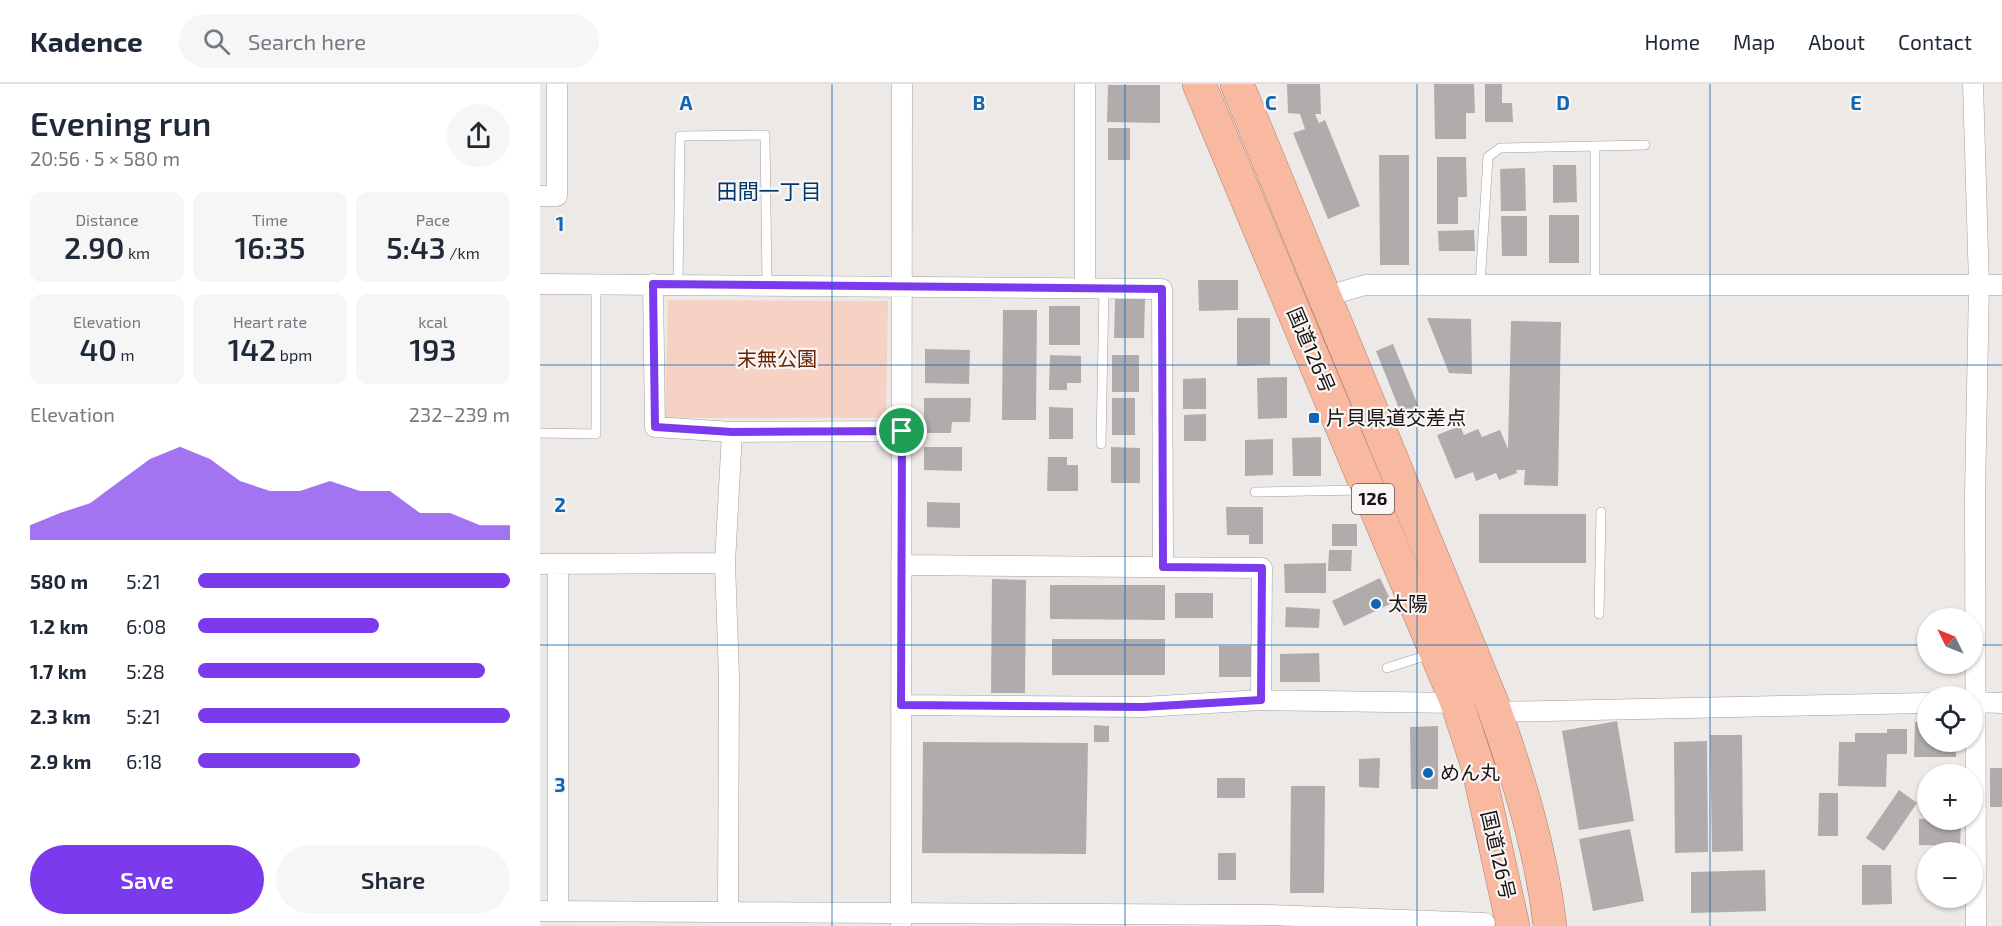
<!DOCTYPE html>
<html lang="en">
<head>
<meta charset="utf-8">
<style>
	body { margin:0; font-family:"Exo 2","Noto Sans JP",sans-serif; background:#f6f6f7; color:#1f2937; height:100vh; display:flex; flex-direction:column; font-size:22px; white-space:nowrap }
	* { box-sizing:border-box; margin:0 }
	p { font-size:20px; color:#747a83 }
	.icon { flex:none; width:33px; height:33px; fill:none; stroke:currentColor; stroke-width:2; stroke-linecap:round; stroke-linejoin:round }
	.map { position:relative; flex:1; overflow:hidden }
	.panel { display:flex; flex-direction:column; background:#fff; width:540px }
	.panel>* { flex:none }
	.needle { width:39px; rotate:313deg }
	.buttons { position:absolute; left:1377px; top:524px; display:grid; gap:12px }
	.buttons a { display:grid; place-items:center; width:66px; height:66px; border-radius:50%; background:#fff; box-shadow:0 2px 4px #0004; font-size:30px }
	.pin { position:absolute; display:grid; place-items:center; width:51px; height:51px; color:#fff; margin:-26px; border:3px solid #fff; border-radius:50%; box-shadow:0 2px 6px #0007 }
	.round { display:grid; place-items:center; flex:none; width:63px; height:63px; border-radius:32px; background:#f6f6f7 }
	.summary { display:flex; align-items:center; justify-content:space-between; height:102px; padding:0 30px }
	h1 { font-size:33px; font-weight:600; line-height:45px }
	.stats { display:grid; grid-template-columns:repeat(3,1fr); gap:9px; height:102px; padding:6px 30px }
	.stats div { display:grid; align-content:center; border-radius:12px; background:#f6f6f7; text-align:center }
	.stats b { font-size:30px; font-weight:600 }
	.stats small { font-size:16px; font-weight:400 }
	.stats p { font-size:16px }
	.chart { height:168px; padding:12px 30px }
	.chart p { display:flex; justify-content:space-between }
	.chart svg { width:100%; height:108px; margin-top:6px; fill:#7c3aed; opacity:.7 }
	.cta { display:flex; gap:12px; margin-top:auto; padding:12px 30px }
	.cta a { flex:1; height:69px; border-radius:36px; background:#7c3aed; color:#fff; font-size:24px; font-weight:600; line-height:69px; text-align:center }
	.cta a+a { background:#f6f6f7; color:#1f2937 }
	ul { padding:0 30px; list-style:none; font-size:20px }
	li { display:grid; grid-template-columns:96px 72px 1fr; align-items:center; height:45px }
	li i { height:15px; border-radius:8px; background:#7c3aed }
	header { display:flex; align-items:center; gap:36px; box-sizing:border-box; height:84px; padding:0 30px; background:#fff; border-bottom:2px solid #e0e1e3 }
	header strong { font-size:28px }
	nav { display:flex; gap:33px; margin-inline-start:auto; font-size:21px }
	.search { width:420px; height:54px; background:#f6f6f7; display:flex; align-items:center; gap:15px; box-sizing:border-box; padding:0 21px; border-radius:33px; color:#747a83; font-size:22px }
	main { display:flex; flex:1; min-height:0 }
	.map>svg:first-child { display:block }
	.green { fill:#f6d2c4 }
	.building { fill:#b0acab }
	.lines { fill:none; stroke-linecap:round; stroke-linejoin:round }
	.lane-casing { stroke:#a39f9e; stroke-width:10 }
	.street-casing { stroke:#a39f9e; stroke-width:21 }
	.highway-casing { stroke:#a9806f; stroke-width:34 }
	.lane { stroke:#fff; stroke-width:9 }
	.street { stroke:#fff; stroke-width:20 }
	.highway { stroke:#f8b9a0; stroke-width:33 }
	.route-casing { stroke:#fff; stroke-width:12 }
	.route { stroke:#7c3aed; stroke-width:8 }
	.grid { fill:none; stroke:#1066b4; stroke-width:1.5; stroke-opacity:0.55 }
	.poi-dot { fill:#1066b4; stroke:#faf6f5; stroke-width:2 }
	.labels { text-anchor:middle; stroke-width:4.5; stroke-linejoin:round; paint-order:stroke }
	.shield { fill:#faf6f5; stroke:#5a5858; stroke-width:1.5 }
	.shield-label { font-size:18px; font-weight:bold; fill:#161514 }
	.street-label { font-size:20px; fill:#161514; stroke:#faf6f5 }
	.park-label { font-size:20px; fill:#672504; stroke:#faf6f5 }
	.poi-label { font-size:20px; fill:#161514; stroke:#faf6f5; text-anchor:start }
	.neighbourhood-label { font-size:21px; fill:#023869; stroke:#faf6f5 }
	.grid-label { font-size:20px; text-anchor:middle; font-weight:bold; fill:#1066b4; stroke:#faf6f5; stroke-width:4.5; stroke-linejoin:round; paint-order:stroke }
</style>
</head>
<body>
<header>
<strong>Kadence</strong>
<div class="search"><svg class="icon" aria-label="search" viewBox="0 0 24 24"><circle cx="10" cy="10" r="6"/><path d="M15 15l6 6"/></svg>Search here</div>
<nav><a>Home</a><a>Map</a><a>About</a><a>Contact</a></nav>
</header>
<main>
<section class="panel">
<div class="summary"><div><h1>Evening run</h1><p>20:56 · 5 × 580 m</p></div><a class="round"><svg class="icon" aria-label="share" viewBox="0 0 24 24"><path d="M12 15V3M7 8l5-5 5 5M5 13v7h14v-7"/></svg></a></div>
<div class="stats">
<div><p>Distance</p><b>2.90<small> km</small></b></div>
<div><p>Time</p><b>16:35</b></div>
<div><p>Pace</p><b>5:43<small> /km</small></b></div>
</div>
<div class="stats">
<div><p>Elevation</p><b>40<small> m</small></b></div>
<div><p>Heart rate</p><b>142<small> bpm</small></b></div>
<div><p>kcal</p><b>193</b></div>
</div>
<div class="chart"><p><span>Elevation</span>232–239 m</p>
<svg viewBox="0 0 160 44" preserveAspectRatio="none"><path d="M0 44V38L10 33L20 29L30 20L40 11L50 6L60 11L70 20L80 24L90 24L100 20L110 24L120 24L130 33L140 33L150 38L160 38V44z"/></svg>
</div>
<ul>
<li><b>580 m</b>5:21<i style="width:100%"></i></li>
<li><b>1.2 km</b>6:08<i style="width:58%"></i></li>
<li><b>1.7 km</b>5:28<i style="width:92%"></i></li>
<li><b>2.3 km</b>5:21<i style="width:100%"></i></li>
<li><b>2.9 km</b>6:18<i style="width:52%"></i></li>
</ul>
<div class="cta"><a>Save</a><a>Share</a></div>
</section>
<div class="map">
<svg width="1462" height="842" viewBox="0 0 1462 842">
	<rect width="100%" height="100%" fill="#ede9e7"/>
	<!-- green -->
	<path class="green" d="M128 216 348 217 346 334H125Z"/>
	<!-- building -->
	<path class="building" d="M747 0H780L781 30H775L779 39 785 36 820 122 788 135 753 49 765 45 760 30 748 29Z
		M894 0H934L935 29H926V55H895Z
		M945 0H962V19H972L973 38H945Z
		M568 1H620V39L567 38Z
		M568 44H590V76H568Z
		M839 71H869V181H840Z
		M897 73H926L927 113H918V140H897Z
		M1013 81H1036L1037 118 1013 119Z
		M985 84 986 127H961L960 85Z
		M1009 131H1039V179H1009Z
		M961 132H987V172H962Z
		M934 146 935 167H899L898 147Z
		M658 196H698V226L659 227Z
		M575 215H605L604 254H574Z
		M509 222H540V261H509Z
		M463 226H497L496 336H462Z
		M697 234H730V281L697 282Z
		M887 234 931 235 932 290 909 289Z
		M971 237 1021 238 1018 402 984 401 985 386H976L977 389 959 396 956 389 936 397 933 388 915 395 897 351 920 342 924 351 938 345 942 353 960 346 968 365Z
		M853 260 881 329 864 337 836 267Z
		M385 265 430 266 429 300 385 299Z
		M510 271 541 272V299H527V306H509Z
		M572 271H599V308H572Z
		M747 293V334L718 335 717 294Z
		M666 294V325H643V295Z
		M384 314H431L430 338H412L411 349H384Z
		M572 314H595V351H572Z
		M509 323 533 324V355H509Z
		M666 330V357H644V331Z
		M781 353V392H753L752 354Z
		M733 355V391L705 392V356Z
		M384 363H422V387L384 386Z
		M571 363 600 364V399H571Z
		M508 373H527V381H538V407H507Z
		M387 418 420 419V444L387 443Z
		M686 423H723V460H709V451H687Z
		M939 430H1046V479H939Z
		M792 440H817V462H792Z
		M789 466H812L811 487H788Z
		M786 479V509H745L744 480Z
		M840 494 852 519 804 542 792 517Z
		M452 495 486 496 485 609H451Z
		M510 501H625V536L510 535Z
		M635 509H673V534H635Z
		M746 523 780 525 779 544 745 543Z
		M512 555H625V591H512Z
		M679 562H712V593H679Z
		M779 569 780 598H740V570Z
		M1077 637 1094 737 1039 746 1022 647Z
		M1375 638H1388V657H1416V673H1374Z
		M554 641 569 642V658H554Z
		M898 642V705H871L870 643Z
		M1347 645H1367V670H1347L1346 703 1298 702 1299 658H1315V649H1347Z
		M1170 651H1202L1203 767 1172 768Z
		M1167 657 1168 768 1135 769 1134 658Z
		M383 658 548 659 546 770 382 769Z
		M840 674 839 704 819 703V675Z
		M1450 684H1462V723H1450Z
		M677 694H705V714H677Z
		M1382 695H1388V731H1381Z
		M751 702H785L784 809H750Z
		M1359 706 1377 719 1344 767 1326 754Z
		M1279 709H1298V752H1278Z
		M1379 735 1421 736 1420 762 1379 761Z
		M1090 745 1104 817 1053 827 1039 755Z
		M678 769H696V796H678Z
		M1322 781H1351L1352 820 1322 821Z
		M1225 786 1226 827 1151 829V788Z"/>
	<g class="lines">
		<defs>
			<path id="lane" d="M1055 62V203
				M138 200 140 52 225 51 227 200
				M940 201 948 73 960 64 1105 61
				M0 349 56 350V200
				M561 360 564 204
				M715 408 821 406
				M1059 530 1061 428
				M847 584 891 570"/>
			<path id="street" d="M1433 0 1439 201 1435 410 1436 842
				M0 112H17V0
				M0 200 622 205 623 483
				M113 200 115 343 192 348
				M545 204V0
				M783 213 825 201H1462
				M0 480 185 479
				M361 481 722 484 721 616
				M1432 618 1462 619
				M361 621 603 623 721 616 917 619
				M955 628 1388 619
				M0 827 728 831 945 839
				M18 827V480
				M188 827 189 592 185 479 192 348 362 347
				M361 842 362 0"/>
			<path id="highway" d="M659 0 917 619 938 683 973 842
				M697 0 951 616C977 689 1001 764 1010 842"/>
		</defs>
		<!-- lane casing -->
		<use href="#lane" class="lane-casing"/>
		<!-- street casing -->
		<use href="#street" class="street-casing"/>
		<!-- highway casing -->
		<use href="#highway" class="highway-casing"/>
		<!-- lane -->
		<use href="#lane" class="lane"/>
		<!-- street -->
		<use href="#street" class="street"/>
		<!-- highway -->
		<use href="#highway" class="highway"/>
	</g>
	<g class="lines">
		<defs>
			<path id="route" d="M113 200 622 205 623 483 722 484 721 616 603 623 361 621 362 347 192 348 115 343Z"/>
		</defs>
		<!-- route casing -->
		<use href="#route" class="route-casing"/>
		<!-- route -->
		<use href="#route" class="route"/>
	</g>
	<!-- grid -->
	<path class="grid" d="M292 0V842M585 0V842M877 0V842M1170 0V842M0 281H1462M0 561H1388M1432 561H1462"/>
	<!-- markers -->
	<g class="poi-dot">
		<rect x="768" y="328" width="12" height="12" rx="3"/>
		<circle cx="836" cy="520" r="6"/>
		<circle cx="888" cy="689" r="6"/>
	</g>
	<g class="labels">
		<!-- shield labels -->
		<rect class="shield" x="812" y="400" width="42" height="30" rx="4.5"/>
		<g class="shield-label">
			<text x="833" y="421">126</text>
		</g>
		<!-- street labels -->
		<g class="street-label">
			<text transform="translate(771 266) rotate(67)" y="7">国道126号</text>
			<text transform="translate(958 771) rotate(77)" y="7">国道126号</text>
		</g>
		<!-- park labels -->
		<g class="park-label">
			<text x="237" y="282">末無公園</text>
		</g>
		<!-- poi labels -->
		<g class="poi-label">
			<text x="786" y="341">片貝県道交差点</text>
			<text x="848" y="527">太陽</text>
			<text x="900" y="696">めん丸</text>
		</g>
		<!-- neighbourhood labels -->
		<g class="neighbourhood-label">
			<text x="229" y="115">田間一丁目</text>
		</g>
	</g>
	<g class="grid-label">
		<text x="146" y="26">A</text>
		<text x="439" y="26">B</text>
		<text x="731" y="26">C</text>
		<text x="1023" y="26">D</text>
		<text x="1316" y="26">E</text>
		<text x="20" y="147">1</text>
		<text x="20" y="428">2</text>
		<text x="20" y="708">3</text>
	</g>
</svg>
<div class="buttons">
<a><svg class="needle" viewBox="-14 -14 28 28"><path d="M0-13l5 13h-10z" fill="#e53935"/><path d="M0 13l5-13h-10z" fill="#747a83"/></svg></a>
<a><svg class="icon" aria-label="locate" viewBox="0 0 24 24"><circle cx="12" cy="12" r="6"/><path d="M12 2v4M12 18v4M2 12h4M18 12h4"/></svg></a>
<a>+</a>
<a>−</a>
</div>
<div class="pin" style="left:362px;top:347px;background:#1e9e55"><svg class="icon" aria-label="arrive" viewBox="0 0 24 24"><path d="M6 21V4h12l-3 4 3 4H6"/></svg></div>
</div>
</main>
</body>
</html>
